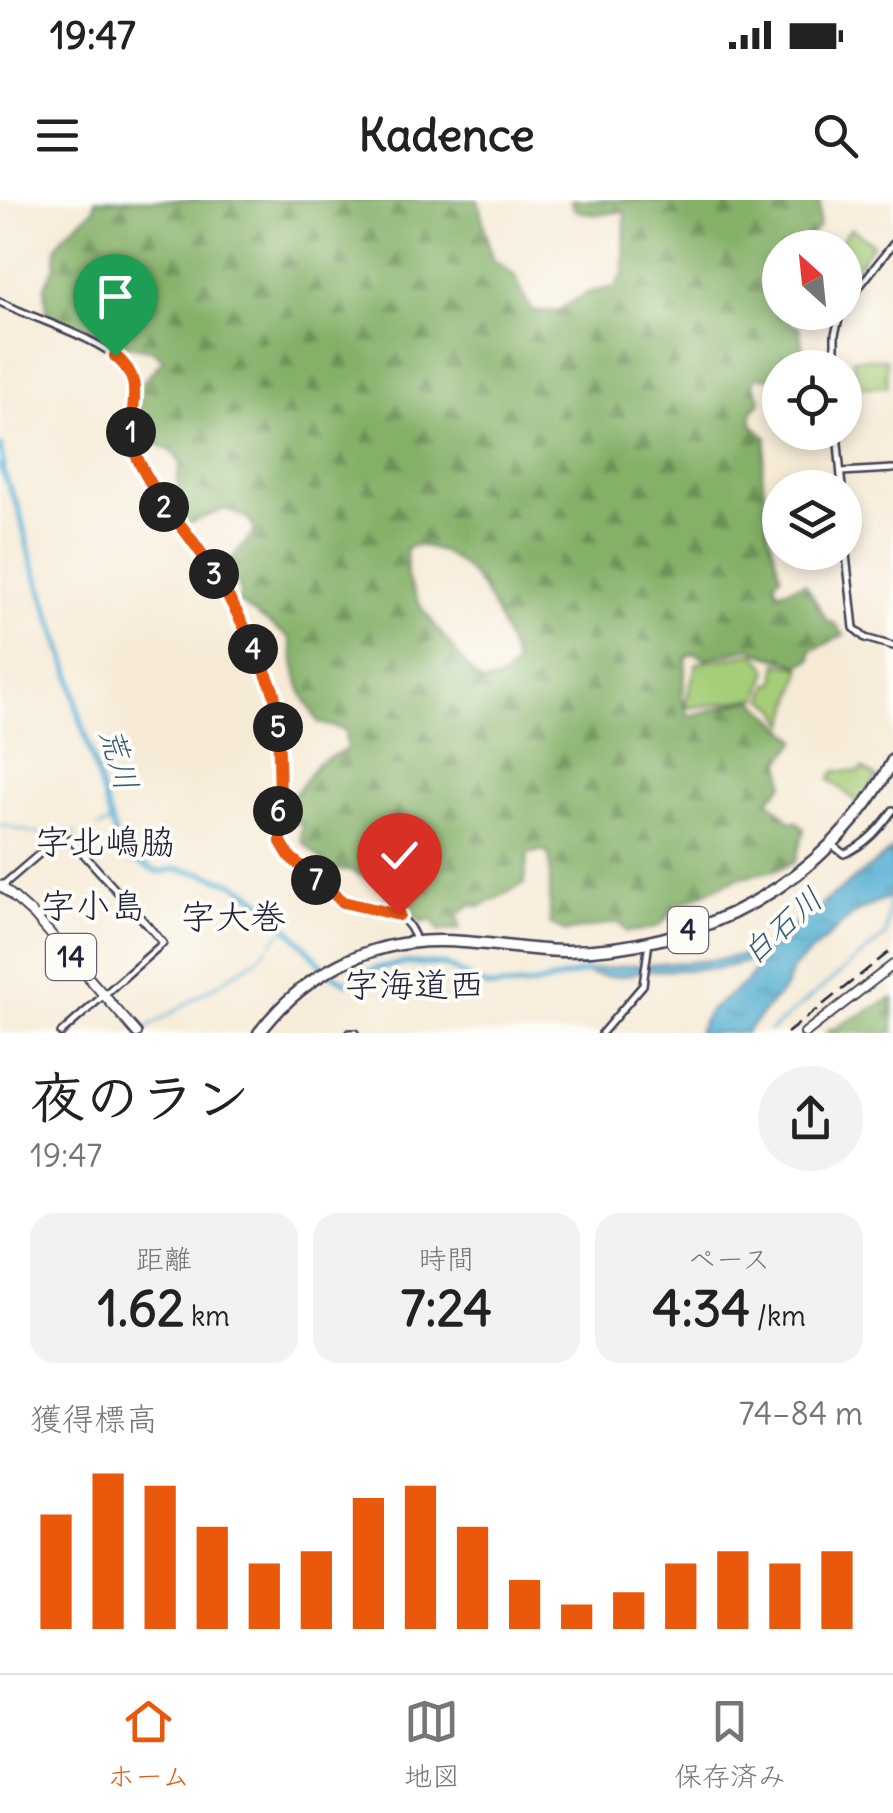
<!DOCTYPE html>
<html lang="ja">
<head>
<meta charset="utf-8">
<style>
	body { margin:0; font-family:Delius,"Klee One",sans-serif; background:#f2f2f2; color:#222; height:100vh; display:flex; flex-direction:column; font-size:38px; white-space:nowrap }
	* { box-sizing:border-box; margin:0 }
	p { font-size:32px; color:#767676 }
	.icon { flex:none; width:55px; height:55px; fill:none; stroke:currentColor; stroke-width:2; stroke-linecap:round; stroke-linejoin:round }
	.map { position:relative; height:833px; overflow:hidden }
	.side { display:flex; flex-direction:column; background:#fff; flex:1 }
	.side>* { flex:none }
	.needle { width:65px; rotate:333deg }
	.tools { position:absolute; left:762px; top:30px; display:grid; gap:20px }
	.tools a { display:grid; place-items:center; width:100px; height:100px; border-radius:50%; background:#fff; box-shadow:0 5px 15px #0003; font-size:50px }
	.pin { position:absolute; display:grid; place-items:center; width:85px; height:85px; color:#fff; margin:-102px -42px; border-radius:50% 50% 50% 0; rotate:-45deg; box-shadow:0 0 10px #0007 }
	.pin .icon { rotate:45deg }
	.km { position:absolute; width:50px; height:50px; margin:-25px; border-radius:50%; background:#222; color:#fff; font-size:28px; line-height:50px; text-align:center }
	.round { display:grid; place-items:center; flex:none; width:105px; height:105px; border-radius:52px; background:#f2f2f2 }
	.overview { display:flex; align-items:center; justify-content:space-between; height:170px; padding:0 30px }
	h1 { font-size:55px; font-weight:700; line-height:75px }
	.stats { display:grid; grid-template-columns:repeat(3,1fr); gap:15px; height:170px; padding:10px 30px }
	.stats div { display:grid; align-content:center; border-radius:25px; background:#f2f2f2; text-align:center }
	.stats b { font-size:50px; font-weight:700 }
	.stats small { font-size:28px; font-weight:400 }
	.stats p { font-size:28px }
	.chart { height:280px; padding:20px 30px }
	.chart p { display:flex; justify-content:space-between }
	.chart svg { width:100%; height:180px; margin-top:10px; stroke:#ea580c; stroke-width:6 }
	.status { display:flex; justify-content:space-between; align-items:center; height:70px; padding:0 50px; background:#fff; direction:ltr }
	.status svg { height:28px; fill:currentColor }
	header { display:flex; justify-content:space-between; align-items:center; height:130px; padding:0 30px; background:#fff; font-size:45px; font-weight:700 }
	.tabs { display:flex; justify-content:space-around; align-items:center; height:140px; border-top:2px solid #e0e0e0; background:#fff; font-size:28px; color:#767676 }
	.tabs a { display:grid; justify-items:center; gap:5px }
	.tabs .selected { color:#ea580c }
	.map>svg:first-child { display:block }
	.green { fill:#a6cd77; stroke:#647859; stroke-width:2.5 }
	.forest { fill:url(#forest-firs); stroke:#536952; stroke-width:2.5; fill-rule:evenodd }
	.cemetery { fill:url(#cemetery-stones); stroke:#647859; stroke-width:2.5 }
	.water { fill:url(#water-ripples); stroke:#3c6886; stroke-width:2.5 }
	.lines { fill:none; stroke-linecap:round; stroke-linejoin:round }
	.stream { stroke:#55afd2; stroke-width:2.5 }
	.river { stroke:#55afd2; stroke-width:6 }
	.minor-casing { stroke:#424052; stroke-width:10 }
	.major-casing { stroke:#424052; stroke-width:12 }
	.highway-casing { stroke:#424052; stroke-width:15 }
	.minor { stroke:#fff; stroke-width:5 }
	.major { stroke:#fff; stroke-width:8 }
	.highway { stroke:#fff; stroke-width:10 }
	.rail { stroke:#22223b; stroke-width:2.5; stroke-dasharray:15 8; stroke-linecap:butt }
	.route-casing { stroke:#fff; stroke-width:20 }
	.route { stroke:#ea580c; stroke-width:12 }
	.labels { text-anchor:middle; stroke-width:8; stroke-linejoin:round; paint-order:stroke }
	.shield { fill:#fdfcf7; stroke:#646373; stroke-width:2.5 }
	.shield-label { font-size:28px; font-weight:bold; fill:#22223b }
	.water-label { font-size:32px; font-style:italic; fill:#365a77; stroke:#fdfcf7 }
	.quarter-label { font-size:35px; fill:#22223b; stroke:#fdfcf7 }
</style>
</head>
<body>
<div class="status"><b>19:47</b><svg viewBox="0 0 49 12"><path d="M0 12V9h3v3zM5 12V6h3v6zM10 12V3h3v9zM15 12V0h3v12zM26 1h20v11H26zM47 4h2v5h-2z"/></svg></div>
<header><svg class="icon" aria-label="menu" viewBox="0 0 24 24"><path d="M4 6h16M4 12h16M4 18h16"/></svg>Kadence<svg class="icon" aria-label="search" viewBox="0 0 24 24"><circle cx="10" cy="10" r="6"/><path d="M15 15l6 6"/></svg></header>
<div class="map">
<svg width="893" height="833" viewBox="0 0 893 833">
	<defs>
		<pattern id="forest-firs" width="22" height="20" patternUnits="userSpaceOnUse" patternTransform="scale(2.5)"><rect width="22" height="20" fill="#84b068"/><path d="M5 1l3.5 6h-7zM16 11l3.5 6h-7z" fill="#6c8f57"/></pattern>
		<pattern id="cemetery-stones" width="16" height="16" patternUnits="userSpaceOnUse" patternTransform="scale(2.5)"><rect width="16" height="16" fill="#a6cd77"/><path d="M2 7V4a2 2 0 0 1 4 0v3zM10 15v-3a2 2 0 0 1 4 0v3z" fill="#8fb068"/></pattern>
		<pattern id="water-ripples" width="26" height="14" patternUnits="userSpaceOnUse" patternTransform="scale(2.5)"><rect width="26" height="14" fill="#55afd2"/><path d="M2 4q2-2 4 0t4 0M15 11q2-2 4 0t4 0" fill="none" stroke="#468eac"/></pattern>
	</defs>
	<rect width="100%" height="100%" fill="#fdfcf7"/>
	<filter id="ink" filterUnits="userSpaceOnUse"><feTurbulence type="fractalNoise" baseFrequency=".01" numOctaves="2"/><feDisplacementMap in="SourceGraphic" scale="20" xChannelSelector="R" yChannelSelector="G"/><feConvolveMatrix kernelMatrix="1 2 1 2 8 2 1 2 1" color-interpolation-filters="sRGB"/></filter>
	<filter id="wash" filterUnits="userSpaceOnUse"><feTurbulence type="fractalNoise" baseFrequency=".0048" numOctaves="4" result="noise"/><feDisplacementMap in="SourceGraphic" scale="40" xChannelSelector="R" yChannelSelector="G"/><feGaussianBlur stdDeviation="2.25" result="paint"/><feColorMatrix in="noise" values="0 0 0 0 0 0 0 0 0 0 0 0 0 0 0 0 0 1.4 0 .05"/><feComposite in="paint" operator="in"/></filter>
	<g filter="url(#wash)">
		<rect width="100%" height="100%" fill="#f6ead5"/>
		<!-- green -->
		<path class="green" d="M851 28 873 44 848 79 845 77V48L836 47Z
			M853 159H886L887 186 855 188Z
			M755 453 768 469 759 498 689 508 685 504 697 463Z
			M778 463 802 467 786 524 777 508 764 499 769 484 775 483Z
			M862 568 877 577 860 604 829 579 835 571 859 572Z"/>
		<!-- forest -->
		<path class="forest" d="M95 0H478L492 59 515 76 532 112 557 111 587 93 615 87 624 71 625 11 596 15 575 10 570 0H820L819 26 801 47 780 48V112L791 113 790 124 799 127 804 157 780 165 768 178 756 177 753 183 761 201 752 211V224L767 238 762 271 768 331 781 375 774 382 778 392 805 383 827 421 834 423 844 435 811 451V460L798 465C782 456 766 459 751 448L705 459 695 453 687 456 682 500 689 516 753 499 797 540 781 561 784 584 768 600 791 622 796 621 804 629 795 662C778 672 758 672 739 678 716 686 699 699 676 704 662 731 655 728 627 732L619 722 566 732 550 724V657L543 650 528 654 524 684 480 707 472 704 458 714 460 729 439 731 432 719 421 722 410 710 409 666 365 677 352 671 333 670 301 641 302 623 290 624 284 609 318 563 347 549 345 530 319 523C296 487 297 479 290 438L238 402 241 391 236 380 228 378C226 354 246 348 255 330L248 318 225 309 185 325C175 312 175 307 178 291 179 280 176 275 181 264L173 252 149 240 146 228 136 226 142 183 163 160 154 151 124 145 123 131 135 129 146 109 157 108 159 104 135 92 131 65 114 75 118 85C107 95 100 97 86 91L89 116 101 141 47 114 45 86 55 65 56 49 63 36 94 9ZM416 345C477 351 498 415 516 465L501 479 483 483 473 475 421 407 407 378 406 348Z
			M893 798V833H825Z"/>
		<!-- cemetery -->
		<path class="cemetery" d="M128 70 134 98 150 107 119 101 105 136 90 116 84 95 89 89 102 97 111 88 112 76Z"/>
		<!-- water -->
		<path class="water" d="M893 649V695L855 713 792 769 786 787 745 833H697L708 812 747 781 759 764 756 760 716 769 639 771C621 781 599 776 579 772 640 760 707 768 768 749 780 745 782 736 790 729 824 702 859 676 893 649Z"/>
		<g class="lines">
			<!-- stream -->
			<path class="stream" d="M0 625 51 637 75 633
				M99 627 113 622
				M272 743 285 728
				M770 831 886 735 889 698
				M141 832 256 760 268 747"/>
			<!-- river -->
			<path class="river" d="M0 246 4 269
				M0 266 19 309 31 360 71 476 77 507 117 642 127 657 158 672 179 669 201 673 233 683 251 694 269 708 330 773 347 783 378 768 407 763 446 765 479 784 491 787 533 785 588 771"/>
		</g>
	</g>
	<g filter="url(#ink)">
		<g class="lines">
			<defs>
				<path id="minor" d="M0 102C34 119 97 137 122 162 148 187 123 219 133 249 148 294 182 324 207 363 230 397 258 452 273 491 290 535 271 595 281 642 292 664 323 692 345 702 377 717 404 701 417 743
					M845 105 893 44
					M835 168V134L841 112
					M837 232 842 288
					M841 272 893 269
					M845 345 854 428 865 438 893 446
					M832 645 844 654C867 644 879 629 893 610
					M2 686 52 643 70 639 150 728
					M61 833 163 743 152 730
					M349 833H355
					M602 833 643 785 649 742"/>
				<path id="major" d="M0 685 34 715 137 833
					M805 833 893 765"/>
				<path id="highway" d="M259 833C303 775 367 740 441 741 481 741 521 750 562 751 698 752 830 682 893 560"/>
			</defs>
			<!-- minor casing -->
			<use href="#minor" class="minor-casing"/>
			<!-- major casing -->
			<use href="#major" class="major-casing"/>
			<!-- highway casing -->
			<use href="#highway" class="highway-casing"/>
			<!-- minor -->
			<use href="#minor" class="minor"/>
			<!-- major -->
			<use href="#major" class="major"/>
			<!-- highway -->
			<use href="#highway" class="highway"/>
			<!-- rail -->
			<path class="rail" d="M787 833 893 749"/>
		</g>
	</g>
	<g class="lines" filter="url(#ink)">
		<defs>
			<path id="route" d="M115 156C154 187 119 218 136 255 154 297 184 326 208 363 231 398 259 454 274 493L278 514 281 642 290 657 343 702 399 715"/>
		</defs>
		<!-- route casing -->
		<use href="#route" class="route-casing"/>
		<!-- route -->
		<use href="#route" class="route"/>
	</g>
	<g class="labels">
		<!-- shield labels -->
		<g class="shield">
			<rect x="668" y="707" width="40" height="46" rx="8"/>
			<rect x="46" y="734" width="50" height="46" rx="8"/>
		</g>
		<g class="shield-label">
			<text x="688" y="740">4</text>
			<text x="71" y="767">14</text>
		</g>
		<!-- water labels -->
		<g class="water-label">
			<text transform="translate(119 559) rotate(74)" y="11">荒川</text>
			<text transform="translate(782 726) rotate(-42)" y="11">白石川</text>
		</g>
		<!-- quarter labels -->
		<g class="quarter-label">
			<text x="105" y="654">字北嶋脇</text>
			<text x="93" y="718">字小島</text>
			<text x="233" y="729">字大巻</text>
			<text x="414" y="797">字海道西</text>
		</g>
	</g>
</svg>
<div class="tools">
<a><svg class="needle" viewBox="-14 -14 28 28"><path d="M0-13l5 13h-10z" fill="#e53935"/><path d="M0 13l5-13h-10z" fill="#767676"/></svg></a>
<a><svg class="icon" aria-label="locate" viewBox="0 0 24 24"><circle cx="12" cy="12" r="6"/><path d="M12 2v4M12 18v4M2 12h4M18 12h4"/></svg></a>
<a><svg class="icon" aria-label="layers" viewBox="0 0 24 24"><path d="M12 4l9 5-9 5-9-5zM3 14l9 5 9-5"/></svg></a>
</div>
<div class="pin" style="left:115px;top:156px;background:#1e9e55"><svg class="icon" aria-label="arrive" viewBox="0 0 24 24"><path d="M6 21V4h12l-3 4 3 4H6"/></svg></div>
<div class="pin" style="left:399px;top:715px;background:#d93025"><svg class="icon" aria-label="check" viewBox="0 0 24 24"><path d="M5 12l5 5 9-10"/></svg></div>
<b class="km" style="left:131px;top:232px">1</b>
<b class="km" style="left:164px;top:307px">2</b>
<b class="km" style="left:214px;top:374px">3</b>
<b class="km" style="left:253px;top:449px">4</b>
<b class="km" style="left:278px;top:527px">5</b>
<b class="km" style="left:278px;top:611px">6</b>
<b class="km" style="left:316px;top:680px">7</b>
</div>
<section class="side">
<div class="overview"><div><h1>夜のラン</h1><p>19:47</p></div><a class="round"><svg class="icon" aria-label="share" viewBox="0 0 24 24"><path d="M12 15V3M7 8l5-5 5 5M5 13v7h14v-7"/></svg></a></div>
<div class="stats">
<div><p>距離</p><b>1.62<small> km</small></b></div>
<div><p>時間</p><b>7:24</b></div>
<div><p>ペース</p><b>4:34<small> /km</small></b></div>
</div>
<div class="chart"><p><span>獲得標高</span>74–84 m</p>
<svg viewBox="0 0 160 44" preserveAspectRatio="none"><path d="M5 44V16M15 44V6M25 44V9M35 44V19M45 44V28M55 44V25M65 44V12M75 44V9M85 44V19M95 44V32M105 44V38M115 44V35M125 44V28M135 44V25M145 44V28M155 44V25"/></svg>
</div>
</section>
<nav class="tabs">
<a class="selected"><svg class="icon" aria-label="home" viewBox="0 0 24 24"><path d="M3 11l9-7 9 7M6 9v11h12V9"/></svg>ホーム</a>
<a><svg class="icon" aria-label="map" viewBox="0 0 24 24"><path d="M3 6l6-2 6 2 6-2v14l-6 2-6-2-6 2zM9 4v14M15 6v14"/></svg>地図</a>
<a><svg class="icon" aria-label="saved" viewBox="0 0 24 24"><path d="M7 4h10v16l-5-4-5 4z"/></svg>保存済み</a>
</nav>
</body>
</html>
